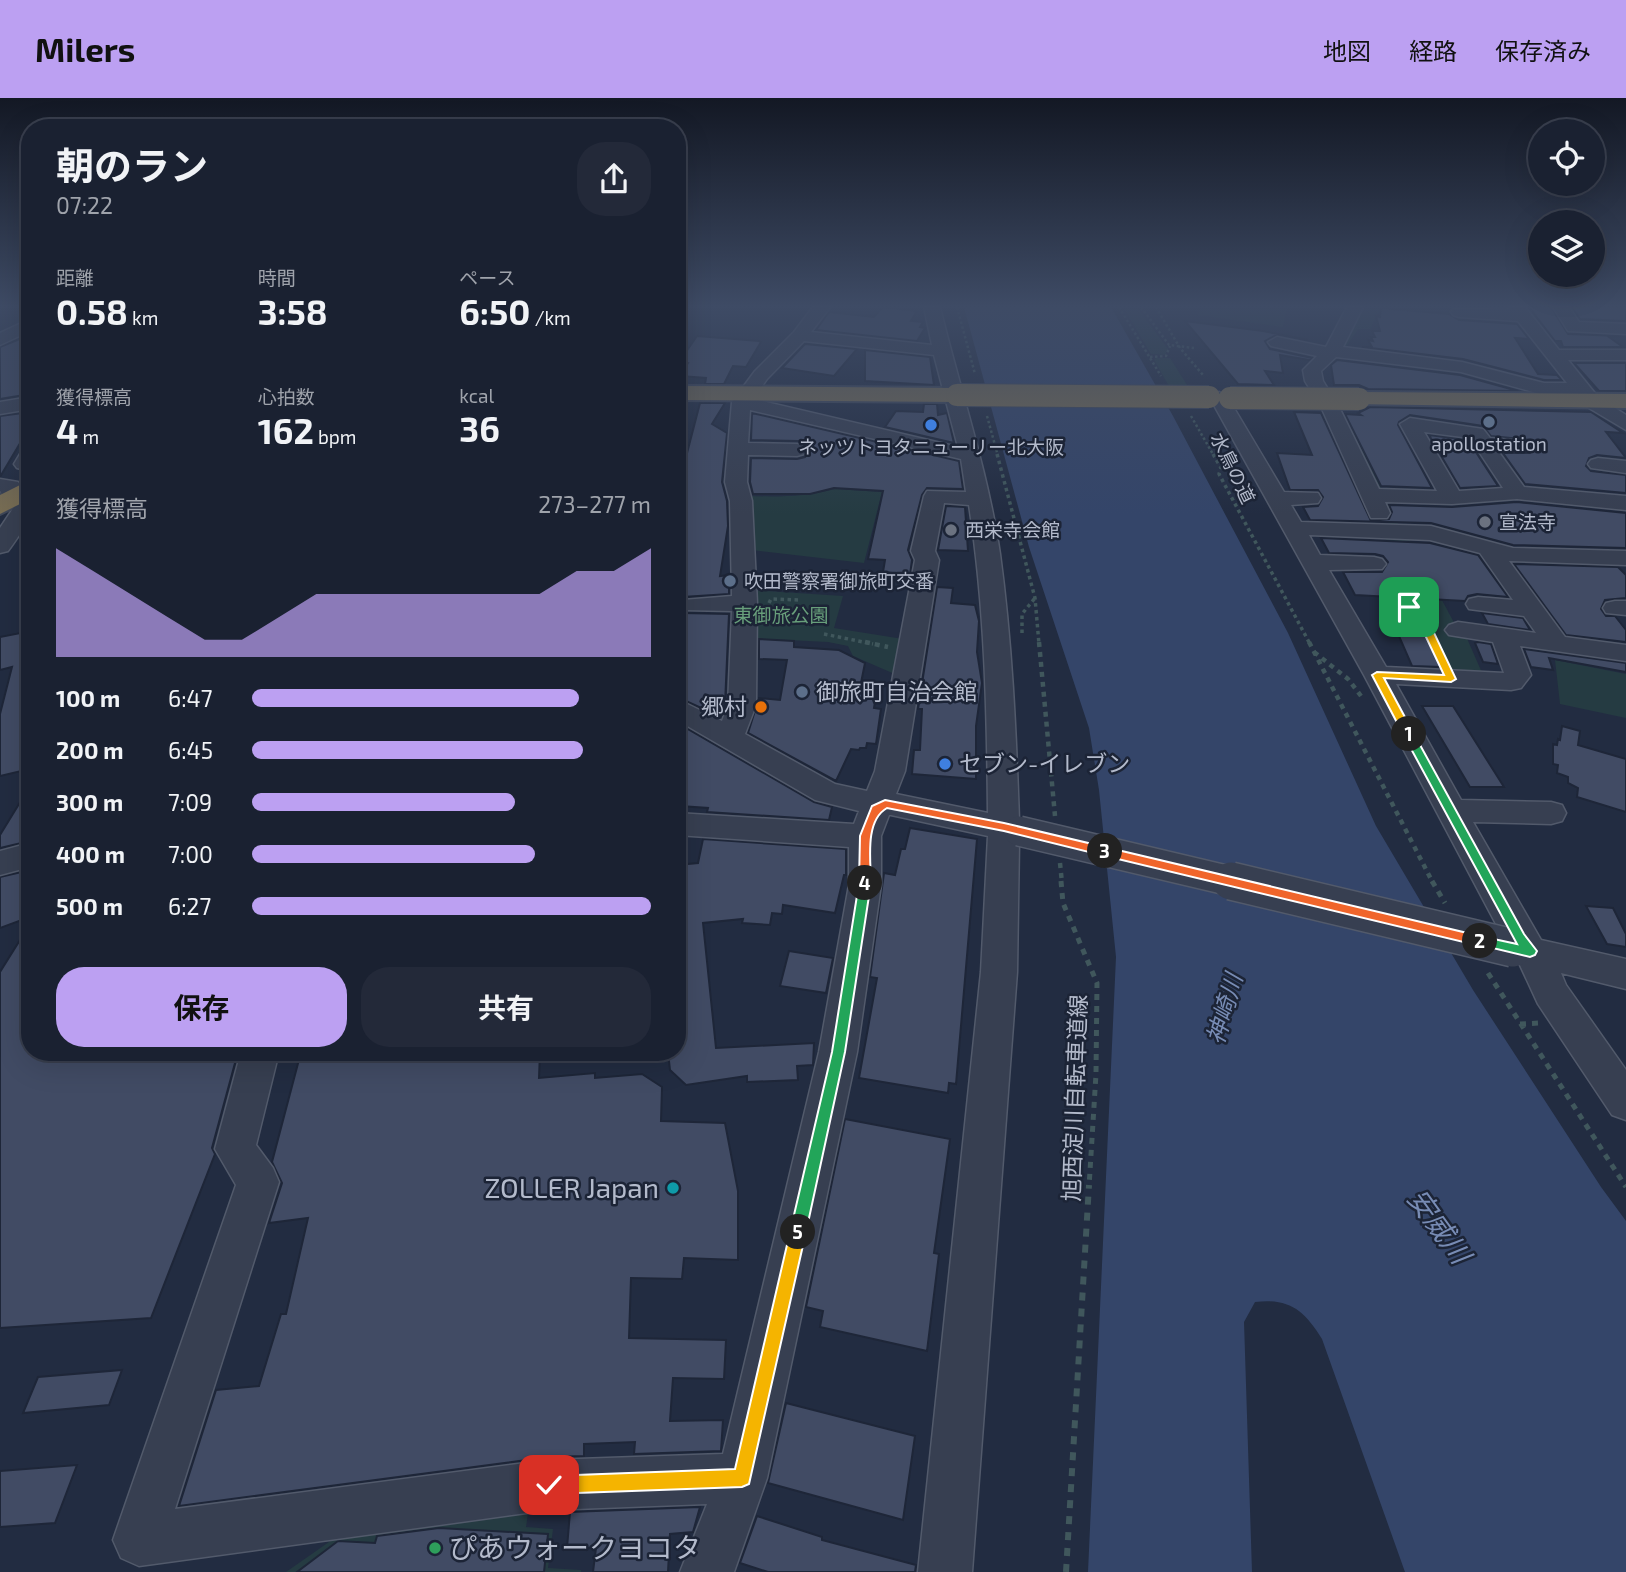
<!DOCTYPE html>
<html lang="ja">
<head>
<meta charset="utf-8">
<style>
	body { margin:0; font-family:"Exo 2","Noto Sans JP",sans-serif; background:#232939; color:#f1f3f6; height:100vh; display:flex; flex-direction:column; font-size:26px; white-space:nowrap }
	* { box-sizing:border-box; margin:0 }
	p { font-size:23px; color:#9fa3ab }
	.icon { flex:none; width:38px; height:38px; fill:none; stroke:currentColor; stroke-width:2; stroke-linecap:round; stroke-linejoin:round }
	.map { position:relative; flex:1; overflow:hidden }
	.side { position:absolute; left:21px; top:21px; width:665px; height:942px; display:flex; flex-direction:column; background:#1a2131; border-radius:28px; box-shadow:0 7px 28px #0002,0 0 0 2px #383e4d }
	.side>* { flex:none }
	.controls { position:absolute; left:1528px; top:21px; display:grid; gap:14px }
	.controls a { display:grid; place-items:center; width:77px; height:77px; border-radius:50%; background:#1a2131; box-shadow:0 7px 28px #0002,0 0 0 2px #383e4d; font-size:35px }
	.pin { position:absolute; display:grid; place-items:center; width:60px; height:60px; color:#fff; margin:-30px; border-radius:14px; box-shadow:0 4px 10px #0006 }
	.km { position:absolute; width:35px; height:35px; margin:-18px; border-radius:50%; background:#222; color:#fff; font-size:19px; line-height:35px; text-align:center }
	.round { display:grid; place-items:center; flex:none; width:74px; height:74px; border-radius:28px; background:#232939 }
	.summary { display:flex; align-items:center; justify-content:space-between; height:119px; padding:0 35px }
	h1 { font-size:38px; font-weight:700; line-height:52px }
	.figures { display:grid; grid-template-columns:repeat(3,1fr); gap:10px; height:119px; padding:7px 35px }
	.figures div { display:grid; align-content:center }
	.figures b { font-size:35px; font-weight:700 }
	.figures small { font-size:19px; font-weight:400 }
	.figures p { font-size:19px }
	.chart { height:196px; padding:14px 35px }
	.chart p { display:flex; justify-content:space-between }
	.chart svg { width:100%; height:126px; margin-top:7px; fill:#bca0f2; opacity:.7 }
	.button { display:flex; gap:14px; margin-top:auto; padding:14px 35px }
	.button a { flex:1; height:80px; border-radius:28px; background:#bca0f2; color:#111; font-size:28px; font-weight:700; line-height:80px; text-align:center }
	.button a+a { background:#232939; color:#f1f3f6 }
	ul { padding:0 35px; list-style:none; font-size:23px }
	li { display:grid; grid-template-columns:112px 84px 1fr; align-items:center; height:52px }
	li i { height:18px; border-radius:9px; background:#bca0f2 }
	header { display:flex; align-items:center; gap:42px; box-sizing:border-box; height:98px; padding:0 35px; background:#bca0f2; color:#111 }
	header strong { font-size:33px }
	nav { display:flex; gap:38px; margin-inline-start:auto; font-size:24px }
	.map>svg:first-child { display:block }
	.green { fill:#253b42 }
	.water { fill:#344569 }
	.building { fill:#414b64; stroke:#1e2638; stroke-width:2 }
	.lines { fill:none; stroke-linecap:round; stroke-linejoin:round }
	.minor-casing { stroke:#525a6b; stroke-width:3 }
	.highway-casing { stroke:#3f4758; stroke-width:4 }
	.path-far4 { stroke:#40575c; stroke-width:2.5; stroke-dasharray:2.5 2.5; stroke-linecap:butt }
	.path-far3 { stroke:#40575c; stroke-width:3.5; stroke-dasharray:3.5 3.5; stroke-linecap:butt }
	.path-far2 { stroke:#40575c; stroke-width:4.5; stroke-dasharray:5 5; stroke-linecap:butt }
	.path-far1 { stroke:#40575c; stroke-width:5; stroke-dasharray:6 6; stroke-linecap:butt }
	.path { stroke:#40575c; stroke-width:6; stroke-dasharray:8 8; stroke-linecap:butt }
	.minor { fill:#373f51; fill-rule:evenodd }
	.highway { fill:#786d53; fill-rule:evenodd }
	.minor-bridge-far1-casing { stroke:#525a6b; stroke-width:32; stroke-linecap:butt }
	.minor-bridge-casing { stroke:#525a6b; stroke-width:40; stroke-linecap:butt }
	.highway-bridge-casing { stroke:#3f4758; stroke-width:24; stroke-linecap:butt }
	.minor-bridge-far1 { stroke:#373f51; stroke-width:29 }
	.minor-bridge { stroke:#373f51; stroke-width:37 }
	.highway-bridge { stroke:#786d53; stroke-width:22 }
	.split-1 { fill:#f5b400; stroke:#fff; stroke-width:2 }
	.split-2 { fill:#22a559; stroke:#fff; stroke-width:2 }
	.split-3 { fill:#f0652b; stroke:#fff; stroke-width:2 }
	.split-4 { fill:#f0652b; stroke:#fff; stroke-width:2 }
	.split-5 { fill:#22a559; stroke:#fff; stroke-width:2 }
	.split-6 { fill:#f5b400; stroke:#fff; stroke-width:2 }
	.service-dot { fill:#5c6f8a; stroke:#1c2436; stroke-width:2.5 }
	.shop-dot { fill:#3f7fe0; stroke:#1c2436; stroke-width:2.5 }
	.worship-dot { fill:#6b7280; stroke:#1c2436; stroke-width:2.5 }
	.food-dot { fill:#e8710a; stroke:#1c2436; stroke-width:2.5 }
	.culture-dot { fill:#0f9aa8; stroke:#1c2436; stroke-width:2.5 }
	.leisure-dot { fill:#2e9e5b; stroke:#1c2436; stroke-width:2.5 }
	.labels { text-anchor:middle; stroke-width:5; stroke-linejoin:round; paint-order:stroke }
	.far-poi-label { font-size:19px; fill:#b3bacb; stroke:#1c2436; text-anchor:start }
	.far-street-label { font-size:19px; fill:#b3bacb; stroke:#1c2436 }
	.far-park-label { font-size:19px; fill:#689f7b; stroke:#1c2436 }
	.poi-label { font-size:23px; fill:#b3bacb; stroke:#1c2436; text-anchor:start }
	.street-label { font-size:23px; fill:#b3bacb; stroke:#1c2436 }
	.water-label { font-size:24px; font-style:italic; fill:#788cb5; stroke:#1c2436 }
	.near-poi-label { font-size:28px; fill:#b3bacb; stroke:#1c2436; text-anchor:end }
	.near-water-label { font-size:28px; font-style:italic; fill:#788cb5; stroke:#1c2436 }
</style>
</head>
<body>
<header>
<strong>Milers</strong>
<nav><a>地図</a><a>経路</a><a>保存済み</a></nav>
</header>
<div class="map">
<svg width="1626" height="1474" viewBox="0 0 1626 1474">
	<rect width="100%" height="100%" fill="#222c41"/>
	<!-- green -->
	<path class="green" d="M1123 209H1137L1168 251 1165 257 1151 256Z
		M1201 209H1287L1283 229 1198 217Z
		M1359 209H1381L1370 231H1358L1346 249 1339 248Z
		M1156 260H1170L1189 290H1170L1154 262Z
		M1346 332H1354L1400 430 1406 435 1458 532 1465 536 1483 577 1452 574 1417 508 1383 435 1390 429Z
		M835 391 882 394 864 465 752 452 748 398C778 399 805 399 835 391Z
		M752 492 843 498 834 530 903 541 897 577 853 558 848 548 828 544 749 540Z
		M1555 562 1626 576V620L1560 606Z
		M530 1403 526 1429 553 1431 548 1470 581 1472V1474H286L349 1430Z"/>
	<!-- water -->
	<path class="water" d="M964 209H1111L1173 318 1288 535 1376 728 1473 892 1601 1089 1626 1123V1474H1405L1322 1241C1304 1212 1289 1200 1255 1204L1244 1224 1252 1474H1088L1116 859 1099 692 1089 630 1029 449Z"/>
	<!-- building -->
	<path class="building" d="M883 209 917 213 911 223 923 224 920 229 925 230 917 243 816 232 829 214 874 219Z
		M1529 209H1551L1568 236 1621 238 1609 239 1623 249H1563L1561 243H1555Z
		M1572 209H1626V223L1580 221Z
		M1381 210 1449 216 1459 222 1517 226 1529 241 1515 240 1538 276 1557 277 1562 282H1544L1463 261 1362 249H1372L1368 242 1373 243 1371 239H1375L1372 233H1380L1376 218 1380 219Z
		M1185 223 1263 233 1308 242 1278 236 1265 243 1270 251 1312 260 1309 262 1280 257 1283 275 1265 273 1274 287 1238 286Z
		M697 238 759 243 761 244 746 269 733 268 724 286H705L706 280 680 278 688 265 679 264Z
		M22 240H30V296L0 301V249Z
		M805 246 857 251 834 278 782 270Z
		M865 252 930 259 934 287 865 283Z
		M1337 262 1460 277 1518 293 1368 291 1359 287H1334L1331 267Z
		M1574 265H1626V293H1599Z
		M700 305H725L712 326 727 335 722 384 727 403 728 428 720 478 729 477V496L683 499 678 508 683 515 729 516 725 606 721 619 677 599V393L684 359H686Z
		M924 306H937L938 317 947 315 954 345 885 329 896 313 923 314Z
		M1370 309 1591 314 1623 335 1606 334 1626 360 1597 357 1589 360 1586 368 1591 373 1626 377V395L1525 386 1503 355H1530L1536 348 1532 342 1491 338 1483 328 1410 317 1399 324 1398 327 1432 390 1381 388 1345 316 1361 317 1358 315Z
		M30 314V341L22 342 0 379V318Z
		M1294 314 1321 315 1371 423 1389 421 1392 414 1389 407 1452 409 1517 404 1626 415V450L1513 447 1431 425 1310 422 1303 409 1318 408 1323 399 1318 392H1290L1277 355 1312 357Z
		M752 315 959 363 963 391 927 390 922 397 908 452 912 462 910 477 883 474 885 462 868 461 883 393 834 390 810 396H753L750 384 751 360 797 361 805 359 810 352 806 346 798 343 751 342Z
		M1429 337 1468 342 1498 388 1460 390Z
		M946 408 965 409 968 453 938 452Z
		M1321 440 1430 445 1478 457 1508 499 1477 496 1468 498 1465 503 1355 497 1343 474H1382L1388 464 1383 458 1375 456 1329 455Z
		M1514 466 1618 469 1626 477V500L1605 502 1601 511 1606 518H1615L1626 532V544L1566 537Z
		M937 489 953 490 951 505 975 507 979 523 977 554 982 585 976 628V681L912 676 914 652H920L922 611H918Z
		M1482 515 1523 520 1530 532 1488 526Z
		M24 526 30 527V671L0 678V616L12 569 0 572V539L21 535Z
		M1395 529 1425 532 1442 569 1412 568Z
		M759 541 794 543V549L839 552 865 565 860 590 877 592 874 610 881 611 876 646 867 645 866 650H860L859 652 851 651 836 683 748 635 759 600 780 602 787 562 759 561Z
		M1478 544 1491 546 1498 566 1483 564 1475 545Z
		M1524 551 1626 565V574L1549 560 1553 572 1531 569Z
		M1422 608H1453L1504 689H1470Z
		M679 626 814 704 832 709 829 722 707 714 708 710 680 708 682 701H677Z
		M1562 628 1580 633 1578 647 1626 661V714L1577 699 1578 690 1568 685V679L1557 675 1558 667 1553 666V646L1557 647 1558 641 1560 642Z
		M30 688V743L0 750V737Z
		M910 730 977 741 956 986 949 985 948 995 859 980 877 880 870 879 884 775 895 777 901 751H905Z
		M703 741 846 751V777H844L835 815 783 807 782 816 772 815 770 827 742 825 743 821 703 825 716 950 814 945 813 967 797 968 798 982 747 984V978L686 987 670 972 668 954H677V767L698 765Z
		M30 772V819L0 830V779Z
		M1586 808 1613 810 1626 836V849L1607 846Z
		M30 826V954H238L212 1050 215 1056 151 1220 0 1230V874Z
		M789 853 833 860 826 895 780 888Z
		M301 954H540L539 980 595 975V980L642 976 662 989 661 1023 725 1025 738 1093V1162L684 1160 682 1181 631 1180 629 1240 726 1242 724 1281 673 1280 670 1323 723 1322 721 1353 634 1356 635 1344 584 1346V1358L549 1359 179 1408 216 1292 259 1288 281 1216H286L308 1120 269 1125 282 1085 272 1064Z
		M845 1021 950 1041 934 1155 939 1156 927 1253 820 1229 823 1213 806 1209Z
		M122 1272 109 1307 23 1315 38 1279Z
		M786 1305 915 1338 903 1422 768 1385Z
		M77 1367 55 1425 0 1429V1373Z
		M700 1409 693 1434 670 1436 668 1474H593L596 1450H567L570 1414Z
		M757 1418 822 1439V1442L916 1467 915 1474H768L740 1465Z
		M439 1430 548 1436 544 1474H297L338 1443 375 1445 377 1438Z"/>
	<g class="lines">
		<defs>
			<path id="minor" d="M813 209H830L811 234 932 247 924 209H940C960 292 988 373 1000 456 1012 544 1016 633 1019 722L1030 725 1035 733 1030 741 1019 744 1017 874 972 1474H918L981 874 988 738 891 717H889L881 738V787L857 954 767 1380 734 1474H680L707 1406 549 1412 139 1468 121 1460 113 1442 236 1087 215 1051 241 954H279L256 1047 273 1070 279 1084 175 1411 549 1362 723 1356 819 954 849 787V749L677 737V715L854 726 859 713 815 702 677 622V601L722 623 728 607 732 513 683 512 680 507 683 502 732 498 730 403 725 384 732 304 755 273 794 234ZM804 243 934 257 958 349 753 301 767 281ZM750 312 961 361 966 394 927 393 924 398 911 453 915 462 875 673 867 693 835 686 745 636 756 607 757 505 752 403 747 384 748 357 797 358 804 356 807 352 804 348 797 346 748 345ZM944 405 969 407C985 509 987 612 988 715L896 696 905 673 939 462 935 453Z
				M1347 209H1363L1343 249 1462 264 1544 285H1567L1518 223 1459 219 1453 217 1451 214 1453 211 1510 212 1508 209H1525L1559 252H1626V262H1568L1598 299 1626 317V332L1584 307 1575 296 1544 297 1461 274 1336 259 1321 273 1323 283 1340 311 1379 391 1437 393 1400 326 1410 320 1483 331 1490 340 1530 344 1533 348 1530 352 1498 353 1524 389 1626 398V412L1517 401 1452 406 1385 404 1390 415 1387 420H1371L1322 311 1305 283 1303 272 1317 258 1271 248 1268 244 1277 239 1326 249ZM1424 334 1470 340 1503 390 1459 393Z
				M1553 209H1569L1579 224 1626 226V236L1568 233Z
				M30 221V233L0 247V235Z
				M1219 294 1228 300 1284 394 1318 395 1321 400 1318 405 1291 407 1301 424 1431 428 1513 450 1626 453V467L1509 463 1565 539 1626 547V563L1520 548 1531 577 1521 590 1511 592 1396 586 1461 702 1551 704 1562 707 1566 715 1562 723 1551 726 1473 724 1541 842 1626 861V891L1561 875 1566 887 1626 972V1022L1612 1017 1538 906 1519 865 1506 861 1501 851 1505 843 1364 577 1210 300ZM1309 437 1430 442 1480 455 1513 502 1478 499 1469 501 1466 506 1469 511 1524 518 1536 535 1458 524 1449 527 1445 532 1449 537 1493 544 1504 575 1386 569 1329 472 1382 471 1386 466 1382 461 1374 459 1320 457Z
				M30 299V311L0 316V304Z
				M30 349V373L17 370 14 366 23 351Z
				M1598 360 1626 363V375L1591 370 1588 366 1591 362Z
				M0 381 18 384C40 413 27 426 8 453L0 455V430L14 409 0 393Z
				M1615 503H1626V517L1606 515 1603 510 1606 505Z
				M30 745V769L0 777V753Z"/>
			<path id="highway" d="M677 288 957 290 965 292 968 297 965 302 957 304 677 302Z
				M1359 294 1626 296V310L1351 306 1348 301 1351 296Z
				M30 382V401L0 416V397Z"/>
		</defs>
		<!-- minor casing -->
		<use href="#minor" class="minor-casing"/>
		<!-- highway casing -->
		<use href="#highway" class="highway-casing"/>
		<!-- path-far4 -->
		<path class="path-far4" d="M957 209 975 276
			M1119 209 1161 278
			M1141 209 1169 247 1194 250
			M1156 209 1180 250 1203 277
			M1150 259 1166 258 1170 248
			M987 318 998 358
			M1191 318 1214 358"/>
		<!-- path-far3 -->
		<path class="path-far3" d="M997 356 1035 500 1039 546
			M1213 356 1221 370 1219 376 1310 546
			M769 505 771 501 800 502
			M1409 509 1422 520 1434 546
			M1022 535V516L1035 500
			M824 536 873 546"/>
		<!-- path-far2 -->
		<path class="path-far2" d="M865 544 888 549
			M1039 544 1055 718
			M1309 544 1433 785
			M1433 544 1441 561
			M1314 554 1348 581 1361 598
			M1060 765 1062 785"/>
		<!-- path-far1 -->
		<path class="path-far1" d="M1061 783 1063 805 1097 885 1096 976 1089 1089
			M1432 783 1445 805
			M1488 875 1626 1089
			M1520 926 1540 925"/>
		<!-- path -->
		<path class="path" d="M1066 1474 1089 1087"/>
		<!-- minor -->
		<use href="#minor" class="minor"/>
		<!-- highway -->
		<use href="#highway" class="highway"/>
		<defs>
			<path id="minor-bridge-far1" d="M1019 733 1239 785"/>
			<path id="minor-bridge" d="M1231 783 1513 850"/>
			<path id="highway-bridge" d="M957 297 1209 299
				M1230 300 1359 301"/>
		</defs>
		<!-- minor-bridge-far1 casing -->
		<use href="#minor-bridge-far1" class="minor-bridge-far1-casing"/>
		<!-- minor-bridge casing -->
		<use href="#minor-bridge" class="minor-bridge-casing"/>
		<!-- highway-bridge casing -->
		<use href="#highway-bridge" class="highway-bridge-casing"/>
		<!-- minor-bridge-far1 -->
		<use href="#minor-bridge-far1" class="minor-bridge-far1"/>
		<!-- minor-bridge -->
		<use href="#minor-bridge" class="minor-bridge"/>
		<!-- highway-bridge -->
		<use href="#highway-bridge" class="highway-bridge"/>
	</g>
	<!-- sky -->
	<linearGradient id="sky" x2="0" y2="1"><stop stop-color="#131824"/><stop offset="0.5" stop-color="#3e4b65"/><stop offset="1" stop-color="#3e4b65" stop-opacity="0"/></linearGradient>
	<rect width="1626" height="416" fill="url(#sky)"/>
	<!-- split-1 -->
	<path class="split-1" d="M1406 507H1412L1427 520 1456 581 1451 584 1384 580 1414 636 1409 639 1403 636 1372 577 1377 574 1444 577 1418 522 1406 511Z"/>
	<!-- split-2 -->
	<path class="split-2" d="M1409 633 1414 636 1524 836 1537 853 1535 857 1530 859 1476 846V839L1480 838 1517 846 1403 636Z"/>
	<!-- split-3 -->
	<path class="split-3" d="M1105 749 1480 838 1486 843 1480 848 1101 757V750Z"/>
	<!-- split-4 -->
	<path class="split-4" d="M885 702 1004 725 1105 749 1110 753 1105 758 1004 733 887 710C864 723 871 764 871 785L865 790 859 785 860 738 872 708Z"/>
	<!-- split-5 -->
	<path class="split-5" d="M865 781 871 785 845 954 806 1134 804 1139 798 1141 793 1139 790 1134 832 954 859 785Z"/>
	<!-- split-6 -->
	<path class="split-6" d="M798 1126 804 1128 806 1134 749 1386 742 1389 549 1396 543 1394 540 1387 543 1381 549 1378 735 1371 790 1134 793 1128Z"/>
	<!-- markers -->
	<g class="service-dot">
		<circle cx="1489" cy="324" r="7"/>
		<circle cx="730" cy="483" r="7"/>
		<circle cx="802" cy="594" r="7"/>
	</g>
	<g class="shop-dot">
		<circle cx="931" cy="327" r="7"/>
		<circle cx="945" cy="666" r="7"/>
	</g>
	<g class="worship-dot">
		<circle cx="1485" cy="424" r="7"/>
		<circle cx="951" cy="432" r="7"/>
	</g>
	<circle class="food-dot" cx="761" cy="609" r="7"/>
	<circle class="culture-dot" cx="673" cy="1090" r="7"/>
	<circle class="leisure-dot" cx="435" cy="1450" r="7"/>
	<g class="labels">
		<!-- far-poi labels -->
		<g class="far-poi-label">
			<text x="1489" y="353" text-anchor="middle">apollostation</text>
			<text x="931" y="356" text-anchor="middle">ネッツトヨタニューリー北大阪</text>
			<text x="1499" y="431">宣法寺</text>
			<text x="965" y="439">西栄寺会館</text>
			<text x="744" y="490">吹田警察署御旅町交番</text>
		</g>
		<!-- far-street labels -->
		<g class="far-street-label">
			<text transform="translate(1233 370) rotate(64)" y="7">水鳥の道</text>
		</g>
		<!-- far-park labels -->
		<g class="far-park-label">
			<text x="781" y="524">東御旅公園</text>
		</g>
		<!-- poi labels -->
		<g class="poi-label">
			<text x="816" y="602">御旅町自治会館</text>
			<text x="747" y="617" text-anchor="end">郷村</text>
			<text x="959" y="674">セブン-イレブン</text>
		</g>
		<!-- street labels -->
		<g class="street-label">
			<text transform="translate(1075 1000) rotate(-88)" y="8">旭西淀川自転車道線</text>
		</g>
		<!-- water labels -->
		<g class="water-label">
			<text transform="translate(1225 911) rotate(-74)" y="8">神崎川</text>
		</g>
		<!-- near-poi labels -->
		<g class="near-poi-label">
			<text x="659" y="1100">ZOLLER Japan</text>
			<text x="449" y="1460" text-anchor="start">ぴあウォークヨコタ</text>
		</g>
		<!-- near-water labels -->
		<g class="near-water-label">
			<text transform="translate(1439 1128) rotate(54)" y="10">安威川</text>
		</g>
	</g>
</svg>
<div class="controls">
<a><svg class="icon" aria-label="locate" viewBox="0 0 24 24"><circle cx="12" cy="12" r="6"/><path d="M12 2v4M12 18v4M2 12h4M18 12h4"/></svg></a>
<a><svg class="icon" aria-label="layers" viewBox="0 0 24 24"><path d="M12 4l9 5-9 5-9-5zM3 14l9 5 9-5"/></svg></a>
</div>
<div class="pin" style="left:1409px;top:509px;background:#1e9e55"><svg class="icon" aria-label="arrive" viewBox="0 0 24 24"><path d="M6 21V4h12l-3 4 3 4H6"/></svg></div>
<div class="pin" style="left:549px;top:1387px;background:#d93025"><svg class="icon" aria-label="check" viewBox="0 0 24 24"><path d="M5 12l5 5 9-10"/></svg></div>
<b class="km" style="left:1409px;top:636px">1</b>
<b class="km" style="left:1480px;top:843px">2</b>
<b class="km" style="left:1105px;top:753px">3</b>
<b class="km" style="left:865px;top:785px">4</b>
<b class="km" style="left:798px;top:1134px">5</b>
<section class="side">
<div class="summary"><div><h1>朝のラン</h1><p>07:22</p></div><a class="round"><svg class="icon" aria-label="share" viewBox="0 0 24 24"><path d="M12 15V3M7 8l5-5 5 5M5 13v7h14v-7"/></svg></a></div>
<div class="figures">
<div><p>距離</p><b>0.58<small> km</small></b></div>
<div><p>時間</p><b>3:58</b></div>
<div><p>ペース</p><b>6:50<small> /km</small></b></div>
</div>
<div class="figures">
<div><p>獲得標高</p><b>4<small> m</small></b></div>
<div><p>心拍数</p><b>162<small> bpm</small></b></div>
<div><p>kcal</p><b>36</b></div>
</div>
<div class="chart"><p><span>獲得標高</span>273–277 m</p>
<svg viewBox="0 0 160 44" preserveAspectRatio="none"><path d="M0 44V6L10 14L20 22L30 30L40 38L50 38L60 30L70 22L80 22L90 22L100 22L110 22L120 22L130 22L140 14L150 14L160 6V44z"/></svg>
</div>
<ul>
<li><b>100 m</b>6:47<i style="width:82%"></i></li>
<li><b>200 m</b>6:45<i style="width:83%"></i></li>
<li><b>300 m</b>7:09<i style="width:66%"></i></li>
<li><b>400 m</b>7:00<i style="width:71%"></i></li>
<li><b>500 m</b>6:27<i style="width:100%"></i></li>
</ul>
<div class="button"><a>保存</a><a>共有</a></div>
</section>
</div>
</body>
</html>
